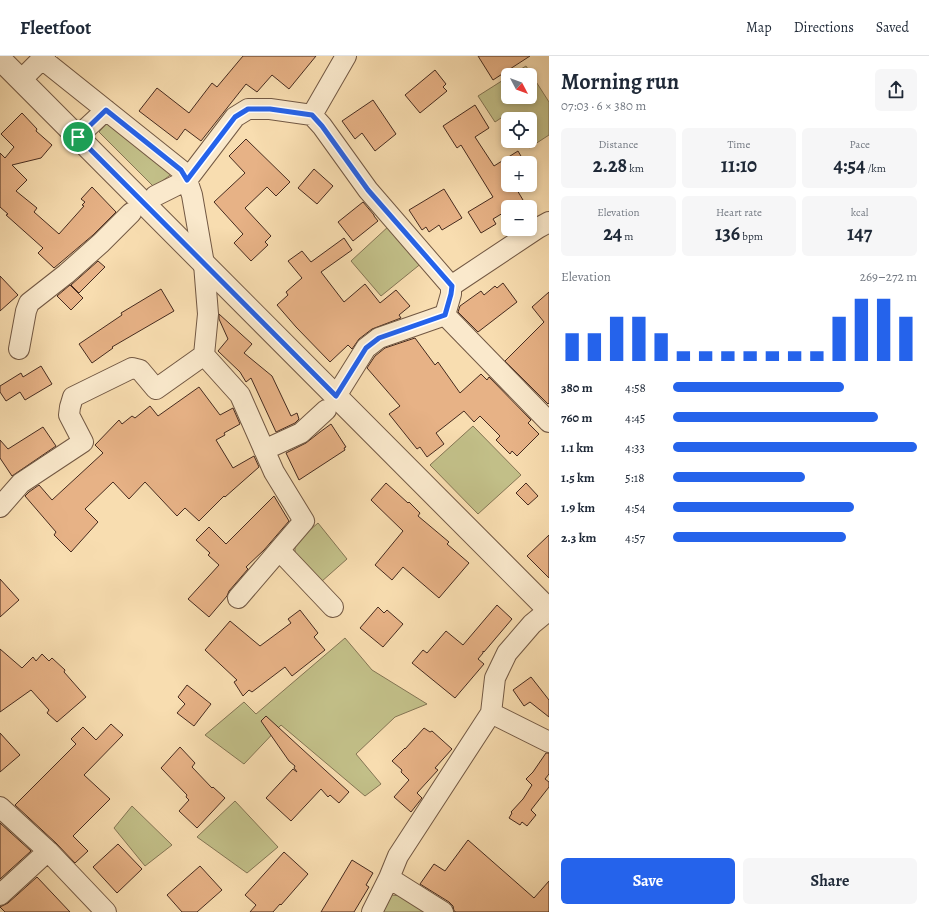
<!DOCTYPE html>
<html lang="en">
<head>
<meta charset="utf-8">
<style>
	body { margin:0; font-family:Alegreya,serif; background:#f6f6f7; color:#1f2937; height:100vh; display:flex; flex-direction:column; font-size:15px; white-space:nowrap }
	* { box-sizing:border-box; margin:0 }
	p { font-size:13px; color:#747a83 }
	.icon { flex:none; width:22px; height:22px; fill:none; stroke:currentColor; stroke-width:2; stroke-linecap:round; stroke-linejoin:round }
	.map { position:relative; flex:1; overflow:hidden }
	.side { display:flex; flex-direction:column; background:#fff; width:380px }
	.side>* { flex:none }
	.needle { width:26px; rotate:131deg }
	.buttons { position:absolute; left:501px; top:12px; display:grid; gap:8px }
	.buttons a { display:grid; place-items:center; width:36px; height:36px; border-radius:6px; background:#fff; box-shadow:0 2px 6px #0003; font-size:20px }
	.pin { position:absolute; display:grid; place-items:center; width:34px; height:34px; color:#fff; margin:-17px; border:2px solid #fff; border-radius:50%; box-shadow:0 1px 4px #0007 }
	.round { display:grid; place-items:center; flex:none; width:42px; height:42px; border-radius:6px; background:#f6f6f7 }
	.head { display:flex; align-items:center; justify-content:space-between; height:68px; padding:0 12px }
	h1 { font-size:22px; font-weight:700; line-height:30px }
	.figures { display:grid; grid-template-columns:repeat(3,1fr); gap:6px; height:68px; padding:4px 12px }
	.figures div { display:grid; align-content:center; border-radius:6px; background:#f6f6f7; text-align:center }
	.figures b { font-size:20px; font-weight:700 }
	.figures small { font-size:11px; font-weight:400 }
	.figures p { font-size:11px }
	.chart { height:112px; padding:8px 12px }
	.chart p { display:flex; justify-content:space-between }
	.chart svg { width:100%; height:72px; margin-top:4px; stroke:#2563eb; stroke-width:6 }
	.button { display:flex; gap:8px; margin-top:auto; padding:8px 12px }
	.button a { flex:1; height:46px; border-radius:6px; background:#2563eb; color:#fff; font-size:16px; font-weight:700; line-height:46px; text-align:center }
	.button a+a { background:#f6f6f7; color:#1f2937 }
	ul { padding:0 12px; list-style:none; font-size:13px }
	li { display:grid; grid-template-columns:64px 48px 1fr; align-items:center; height:30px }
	li i { height:10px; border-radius:5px; background:#2563eb }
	header { display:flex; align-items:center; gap:24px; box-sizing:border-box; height:56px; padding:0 20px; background:#fff; border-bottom:1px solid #e0e1e3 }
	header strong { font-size:19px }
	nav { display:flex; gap:22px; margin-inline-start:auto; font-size:14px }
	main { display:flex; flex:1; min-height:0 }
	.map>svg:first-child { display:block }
	.green { fill:#c2bf88; stroke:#847554 }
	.building { fill:#e7b286; stroke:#462b1f }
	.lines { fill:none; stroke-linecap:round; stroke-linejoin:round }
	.minor-casing { stroke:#725843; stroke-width:22 }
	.tertiary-casing { stroke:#725843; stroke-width:24 }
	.minor { stroke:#fae9cc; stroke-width:20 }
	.tertiary { stroke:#fae9cc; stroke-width:22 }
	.route-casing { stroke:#fff; stroke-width:8 }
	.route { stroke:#2563eb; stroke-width:5 }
</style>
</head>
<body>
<header>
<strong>Fleetfoot</strong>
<nav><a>Map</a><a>Directions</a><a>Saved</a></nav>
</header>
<main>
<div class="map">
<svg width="549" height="856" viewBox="0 0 549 856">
	<rect width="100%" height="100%" fill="#f8ddb0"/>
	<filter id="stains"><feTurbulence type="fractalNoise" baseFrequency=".005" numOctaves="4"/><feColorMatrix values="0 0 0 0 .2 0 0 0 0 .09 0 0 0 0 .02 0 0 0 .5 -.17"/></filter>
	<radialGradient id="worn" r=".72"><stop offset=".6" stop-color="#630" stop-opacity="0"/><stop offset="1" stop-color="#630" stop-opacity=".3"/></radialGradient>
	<!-- green -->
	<path class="green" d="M526 10 549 46V79L529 92 524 85H530V63H510L507 58 495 66 478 40 508 21V41H530V19H511Z
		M110 64 173 117 154 131 99 76Z
		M390 169 423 206 381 240 351 205Z
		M473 370 521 419 478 458 430 409Z
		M318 467 347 503 321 526 295 499V487Z
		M345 582 372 614 427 648 395 661 356 698 381 728 365 740 281 669 244 708 205 679 244 646 256 658Z
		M235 745 278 791 247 817 197 781Z
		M132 750 172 789 145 810 114 772Z
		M390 839 405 840 429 856H381Z"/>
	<!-- building -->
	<path class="building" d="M243 0H316L289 33 272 19 257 36 246 28 201 85 185 73 177 84 139 55 157 32 189 57 212 27 217 31Z
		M478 0H530L493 24Z
		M435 14 446 28 443 31 447 35 420 57 405 39Z
		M373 44 396 78 375 95 362 77 355 83 342 65Z
		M475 49 489 72 475 81 494 110 518 95 525 107H508V129H525L517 134 523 144 512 151H508V154L493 163 496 168 481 177 468 156 493 141 461 89 457 92 443 70Z
		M22 57 37 73 36 75 52 89 41 102 12 109 27 124 16 135 37 152 34 156 59 178 84 150 82 149 85 146 81 143 92 131 116 156 93 179 54 212 38 197 43 192 6 159 8 158 0 151V97L5 102 14 91 1 78Z
		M246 83 290 126 276 140 267 131 245 152 271 180 265 186 268 189 251 205 234 187 243 178 214 146 245 117 229 100Z
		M314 113 333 130 317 148 298 132Z
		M444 133 462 162 442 174 439 169 429 176 426 171 422 174 409 154Z
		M363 146 374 159V160L378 165 353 185 338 166Z
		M344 182 352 194 321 216 344 246 365 228 380 247 396 234 410 250 399 259 401 262 372 273 359 283 352 293 348 289 330 306 296 271 277 249 288 239 286 236 302 222 288 205 302 195 311 206Z
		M98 205 105 211 79 237 71 229Z
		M0 220 18 239 0 255Z
		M503 227 517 246 478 276 458 256 460 250 481 235 484 239 495 230 497 232Z
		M70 229 83 242 71 254 57 240Z
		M161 233 174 255 112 291 113 292 92 307 79 288 122 259 121 257Z
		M549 236V347L548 348 505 305 544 266 532 251Z
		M219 258 252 288 244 297 272 320 291 360 297 357 299 363 295 367 276 376 251 322 246 326 240 316 218 295 228 283 219 263Z
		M415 282 435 309 438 306 460 337 481 318 487 324 489 321 531 364 528 367 539 378 517 400 512 395 510 398 496 384 500 380 480 360 474 366 464 355 436 377 444 388 427 401 420 391 417 393 389 358 400 350 367 312 375 300 385 292Z
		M41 310 52 328 25 344 20 336 6 345 0 336V330L21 317 23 321Z
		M199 331 220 359 233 352 240 368 224 377 225 379 216 384 233 412 254 400 259 411 225 441 224 440 199 465 185 452 177 460 145 426 129 443 113 426 85 453 98 466 71 496 54 479 56 476 25 440 29 436 39 429 52 444 103 397 95 389 119 364 122 368 132 360 135 362 150 350 158 360Z
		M331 368 346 391 344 392 345 394 299 424 286 397 306 387 320 376Z
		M43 371 56 390 12 420 0 402V384L8 393Z
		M386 427 408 447 409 446 420 457 418 460 449 486 447 488 469 507 439 542 403 511 392 524 375 509 403 475 371 444Z
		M526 427 538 440 528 449 516 437Z
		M274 440 289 465 264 494 246 511 248 513 229 535 227 540 209 561 188 543 219 509 208 499 210 497 196 484 209 471 226 488Z
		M549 479V522L527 500Z
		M0 523 19 544 0 561Z
		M497 549 512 563 484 596 483 595V597L478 603 484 608 455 642 412 607 423 594 427 597 446 575 463 589Z
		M378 551 384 557 387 554 403 568 383 591 360 572Z
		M300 554 318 577 314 581 325 594 292 620 285 611 252 636 249 634 243 640 234 626 237 624 205 594 230 565 260 590 291 567 288 563Z
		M0 593 22 612 33 601 36 605 42 598 49 605 52 602 65 614 64 616 86 641 57 666 47 657 49 654 31 634 0 656Z
		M531 621 549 644V661L530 646 524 650 513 634Z
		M187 629 211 648 194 670 177 657 185 648 178 641Z
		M266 660 349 736 339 747 330 739 328 741 321 733 291 765 266 742 293 713 297 716 294 712 295 710 289 705 261 665Z
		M111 668 123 679 84 719 110 743 73 780 88 795 75 807 56 787 15 749 76 688 71 683 83 671 96 684Z
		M424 672 430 676 432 675 452 693 435 712 438 714 417 737 422 742 411 756 394 741 409 724 401 716 402 714 392 705 405 692V693Z
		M0 677 20 699 0 716Z
		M180 691 195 707 192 711 212 732 213 731 225 742 197 772 179 755 189 744 186 741 187 739 161 712Z
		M546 697H549V718L545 723 549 726V731L531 754 536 759 527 770 522 766 520 769 509 762 512 757 511 756 523 743 532 729 526 723 533 716Z
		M0 767 31 795 0 823Z
		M468 784 534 842 549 825V856H456L454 855 453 850 449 846 420 828 434 808 445 815Z
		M118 788 142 813 117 837 93 811Z
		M284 796 308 818 281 849 280 848 273 856H250L256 849 245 839Z
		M352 804 373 817 366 829 369 831 354 856H321Z
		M200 810 222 834 197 856H182L167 839Z
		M37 821 70 856H5L0 851 8 847Z"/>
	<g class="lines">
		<defs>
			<path id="minor" d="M346 0 312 59 322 70 368 134 451 230V238L445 259
				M42 3 181 114 187 124 192 139 204 208 208 258 204 299 240 339 274 416 304 465 238 542
				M21 24 45 0
				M77 81 106 54
				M155 140 187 124 235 61 248 53H270L312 59
				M451 230 538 172 549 166
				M445 259 549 366
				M19 293 26 255 29 247 66 218 101 187 131 157
				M336 340 366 292 379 282 445 259
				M264 394 301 377 326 354
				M0 451 21 427 83 386 69 359 70 351 73 341 132 312 140 314 156 333 204 299
				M279 494 333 551
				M491 657 549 686
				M0 751 48 795 106 856
				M389 822 443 856
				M0 839 48 795
				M372 856 389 822 398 800 491 657 495 622 507 597 532 568 549 554"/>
			<path id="tertiary" d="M0 3 549 554"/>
		</defs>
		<!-- minor casing -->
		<use href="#minor" class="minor-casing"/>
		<!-- tertiary casing -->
		<use href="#tertiary" class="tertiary-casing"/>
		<!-- minor -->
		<use href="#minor" class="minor"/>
		<!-- tertiary -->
		<use href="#tertiary" class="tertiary"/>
	</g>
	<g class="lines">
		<defs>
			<path id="route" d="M248 53H270L312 59 322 70 368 134 452 230 451 238 445 259 379 282 366 292 336 340 78 81 106 54 181 114 187 124 235 61Z"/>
		</defs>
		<!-- route casing -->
		<use href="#route" class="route-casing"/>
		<!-- route -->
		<use href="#route" class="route"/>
	</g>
	<rect width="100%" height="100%" filter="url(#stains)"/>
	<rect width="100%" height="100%" fill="url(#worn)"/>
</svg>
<div class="buttons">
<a><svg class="needle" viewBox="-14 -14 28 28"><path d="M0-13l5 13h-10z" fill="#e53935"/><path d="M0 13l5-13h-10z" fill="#747a83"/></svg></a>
<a><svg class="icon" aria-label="locate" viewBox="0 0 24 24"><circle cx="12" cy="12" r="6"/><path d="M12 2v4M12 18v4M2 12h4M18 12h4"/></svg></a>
<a>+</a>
<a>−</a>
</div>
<div class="pin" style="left:78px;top:81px;background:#1e9e55"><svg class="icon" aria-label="arrive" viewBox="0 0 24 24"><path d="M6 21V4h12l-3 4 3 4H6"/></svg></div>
</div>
<section class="side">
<div class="head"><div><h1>Morning run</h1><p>07:03 · 6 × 380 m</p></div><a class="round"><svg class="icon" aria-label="share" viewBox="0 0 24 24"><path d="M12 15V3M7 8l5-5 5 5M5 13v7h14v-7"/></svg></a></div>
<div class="figures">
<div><p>Distance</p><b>2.28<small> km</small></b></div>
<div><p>Time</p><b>11:10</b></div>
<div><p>Pace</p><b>4:54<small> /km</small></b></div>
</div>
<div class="figures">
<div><p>Elevation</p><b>24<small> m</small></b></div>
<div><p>Heart rate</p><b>136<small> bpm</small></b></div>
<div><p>kcal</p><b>147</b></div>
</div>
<div class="chart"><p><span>Elevation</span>269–272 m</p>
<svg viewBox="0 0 160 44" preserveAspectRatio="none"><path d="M5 44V27M15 44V27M25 44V17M35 44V17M45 44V27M55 44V38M65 44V38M75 44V38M85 44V38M95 44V38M105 44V38M115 44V38M125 44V17M135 44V6M145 44V6M155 44V17"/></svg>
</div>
<ul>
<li><b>380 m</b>4:58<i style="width:70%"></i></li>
<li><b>760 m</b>4:45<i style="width:84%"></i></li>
<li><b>1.1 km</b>4:33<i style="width:100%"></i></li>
<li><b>1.5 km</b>5:18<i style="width:54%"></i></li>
<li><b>1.9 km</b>4:54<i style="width:74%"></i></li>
<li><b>2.3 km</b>4:57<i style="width:71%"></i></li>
</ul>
<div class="button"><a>Save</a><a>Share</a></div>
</section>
</main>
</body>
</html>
